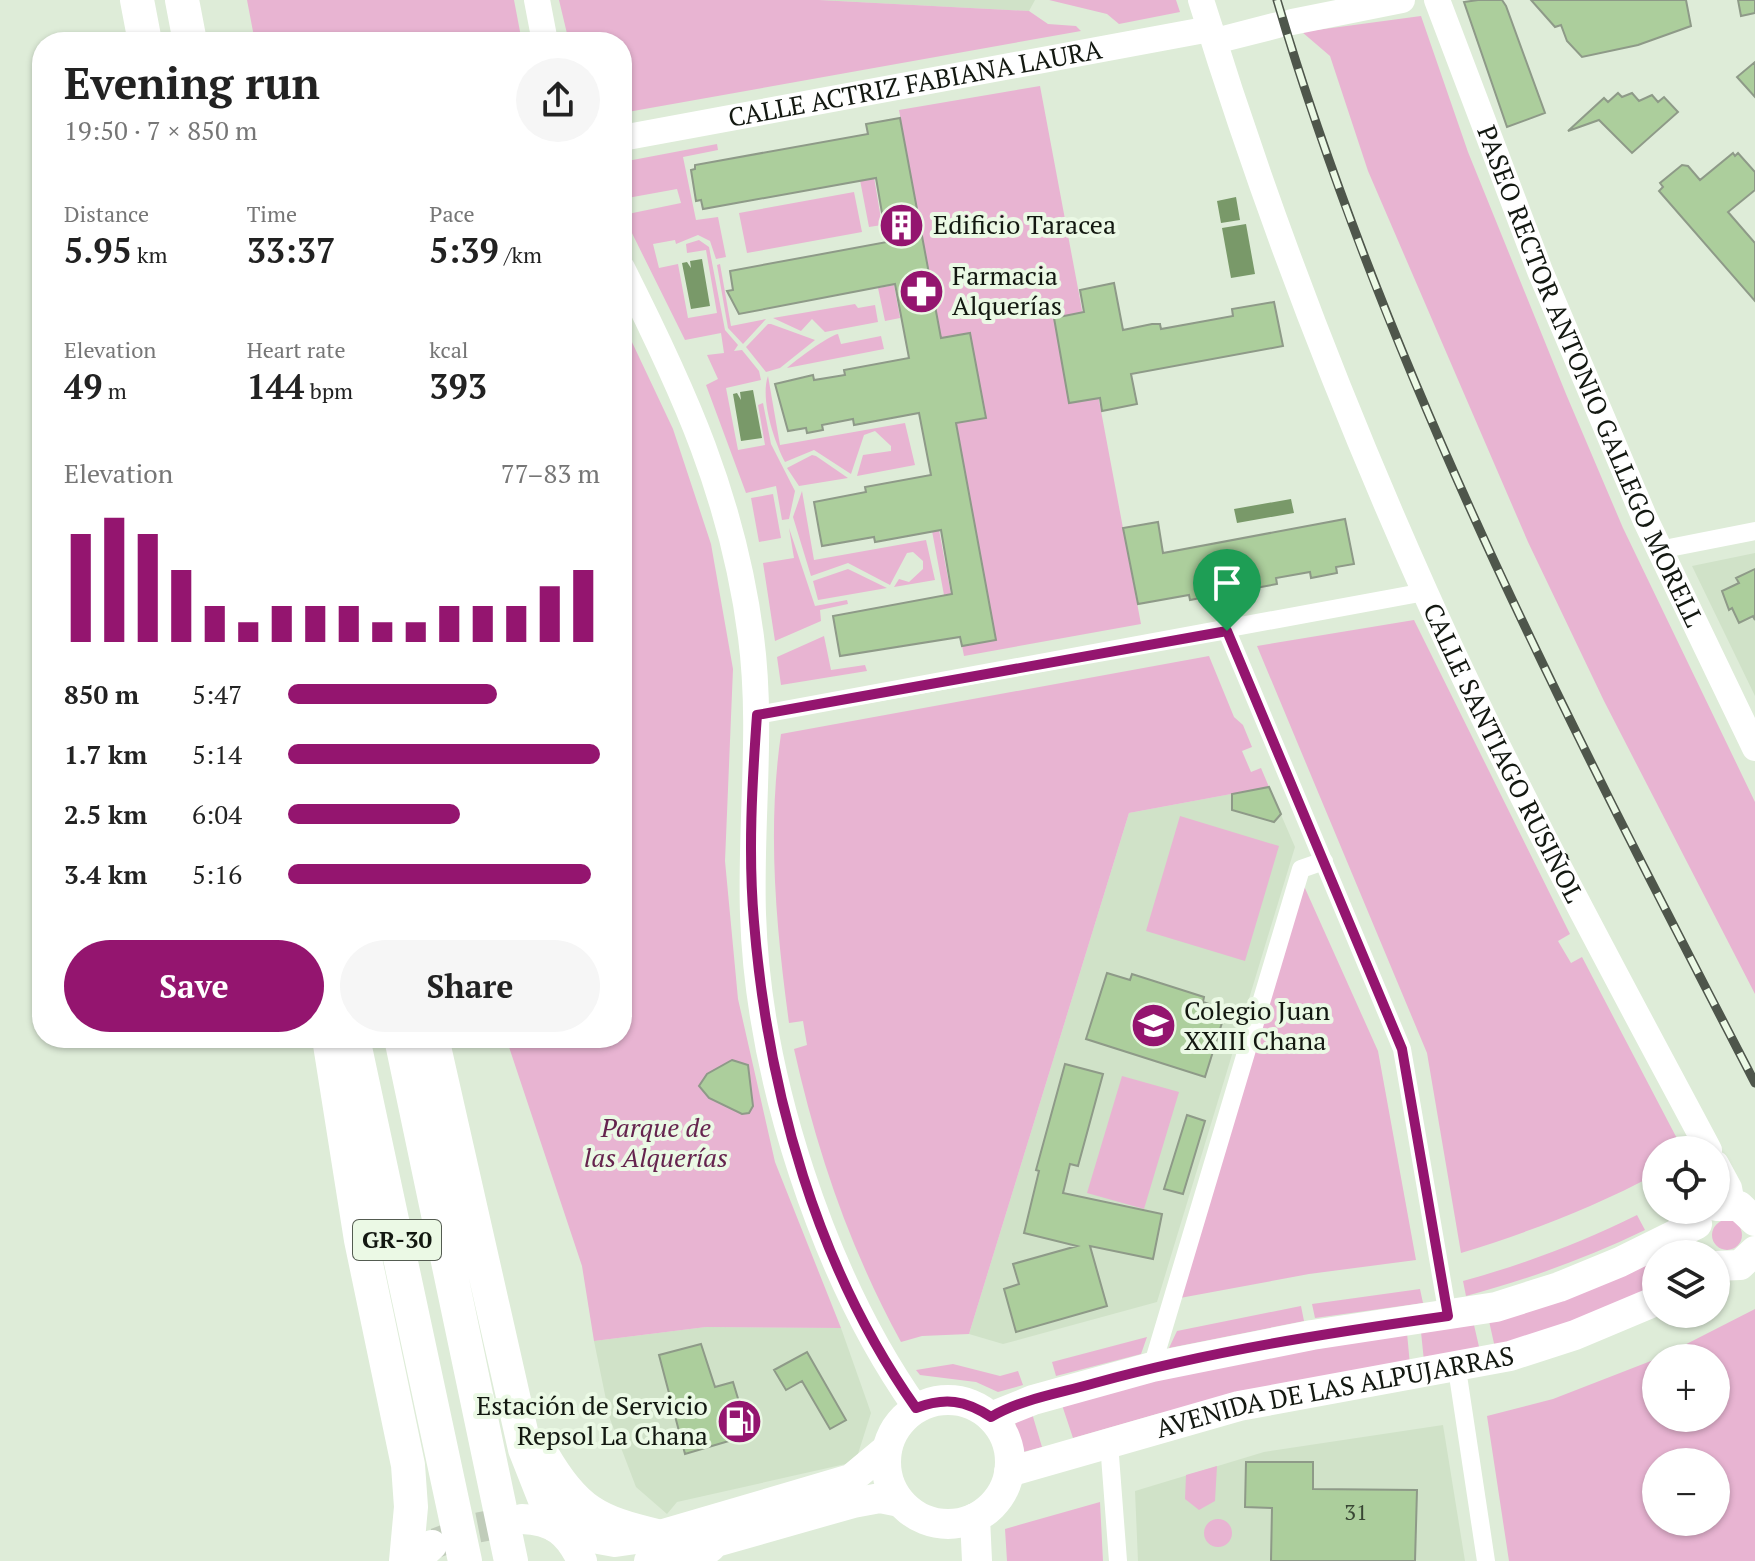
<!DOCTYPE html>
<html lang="en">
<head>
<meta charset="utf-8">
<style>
	body { margin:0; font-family:"PT Serif",serif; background:#f6f6f6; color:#222; height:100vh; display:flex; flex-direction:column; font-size:30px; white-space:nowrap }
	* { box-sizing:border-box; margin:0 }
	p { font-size:26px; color:#767676 }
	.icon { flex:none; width:44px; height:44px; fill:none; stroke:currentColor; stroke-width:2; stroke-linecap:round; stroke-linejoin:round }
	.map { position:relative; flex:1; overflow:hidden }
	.drawer { position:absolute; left:32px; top:32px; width:600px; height:1016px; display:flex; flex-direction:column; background:#fff; border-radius:32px; box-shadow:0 2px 6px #0004 }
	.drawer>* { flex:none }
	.fabs { position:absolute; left:1642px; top:1136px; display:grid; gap:16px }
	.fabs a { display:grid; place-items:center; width:88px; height:88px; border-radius:50%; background:#fff; box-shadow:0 2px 6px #0004; font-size:40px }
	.pin { position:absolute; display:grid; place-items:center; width:68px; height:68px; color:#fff; margin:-82px -34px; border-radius:50% 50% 50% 0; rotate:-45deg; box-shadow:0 0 8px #0007 }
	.pin .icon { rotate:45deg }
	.round { display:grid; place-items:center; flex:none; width:84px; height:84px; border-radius:42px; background:#f6f6f6 }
	.head { display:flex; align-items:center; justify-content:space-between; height:136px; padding:0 32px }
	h1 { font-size:44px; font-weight:700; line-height:60px }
	.metrics { display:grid; grid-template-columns:repeat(3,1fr); gap:12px; height:136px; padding:8px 32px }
	.metrics div { display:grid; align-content:center }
	.metrics b { font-size:34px; font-weight:700 }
	.metrics small { font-size:22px; font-weight:400 }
	.metrics p { font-size:22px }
	.chart { height:224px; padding:16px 32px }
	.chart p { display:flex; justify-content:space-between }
	.chart svg { width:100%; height:144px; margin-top:8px; stroke:#94156f; stroke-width:6 }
	.action { display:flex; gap:16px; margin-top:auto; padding:16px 32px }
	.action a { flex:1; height:92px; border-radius:48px; background:#94156f; color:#fff; font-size:32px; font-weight:700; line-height:92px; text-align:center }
	.action a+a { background:#f6f6f6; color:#222 }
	ul { padding:0 32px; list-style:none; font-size:26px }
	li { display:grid; grid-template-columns:128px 96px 1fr; align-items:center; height:60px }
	li i { height:20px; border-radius:10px; background:#94156f }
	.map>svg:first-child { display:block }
	.built { fill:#d0e2c8 }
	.green { fill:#e8b4d2; fill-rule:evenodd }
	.water { fill:#799969 }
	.building { fill:#acce9c; stroke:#8e9a88; stroke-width:2 }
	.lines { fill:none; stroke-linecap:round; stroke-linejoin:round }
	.primary-tunnel { stroke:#c0ccba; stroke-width:30; stroke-dasharray:30 15; stroke-linecap:butt }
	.street { stroke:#fff; stroke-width:18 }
	.secondary { stroke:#fff; stroke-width:26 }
	.primary { stroke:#fff; stroke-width:30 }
	.highway { stroke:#fff; stroke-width:34 }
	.rail-casing { stroke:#4e564b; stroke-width:9 }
	.rail { stroke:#ebf9e5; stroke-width:6; stroke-dasharray:18; stroke-linecap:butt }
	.route-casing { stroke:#fff; stroke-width:16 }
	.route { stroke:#94156f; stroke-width:10 }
	.labels { text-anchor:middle; stroke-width:8; stroke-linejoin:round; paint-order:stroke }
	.number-label { font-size:22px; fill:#394634 }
	.shield { fill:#ebf9e5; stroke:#545c51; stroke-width:2 }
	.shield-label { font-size:24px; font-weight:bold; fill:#131811 }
	.street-label { font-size:26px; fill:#131811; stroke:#ebf9e5 }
	.poi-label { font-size:26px; fill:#131811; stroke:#ebf9e5; text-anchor:start }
	.park-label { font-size:26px; font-style:italic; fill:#65244e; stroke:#ebf9e5 }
</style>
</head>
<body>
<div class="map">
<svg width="1755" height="1561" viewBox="0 0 1755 1561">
	<rect width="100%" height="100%" fill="#deecd8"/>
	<!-- built -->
	<path class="built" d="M819 0H1035L1029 11Z
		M1755 553V696L1692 566Z
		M1269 787 1295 847 1157 1302 1003 1344 969 1334 1129 813Z
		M706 1327 841 1328 871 1413 857 1457 850 1463 677 1502 667 1514 636 1487 610 1419 594 1341Z
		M1443 1425 1465 1561H1138L1135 1491 1264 1452Z"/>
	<!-- green -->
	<path class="green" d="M247 0H514L522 42H255Z
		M559 0H819L1029 11 1048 24 1076 26 1081 31 622 113V42H569Z
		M1049 0H1176L1180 12 1119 24 1107 14Z
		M1421 16 1468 152 1566 394 1623 528 1755 802V994L1604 701 1528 542 1368 171 1330 56 1302 32Z
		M1040 86 1141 624 964 656 962 646 996 640 899 110Z
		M717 144 718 150 683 157 696 220 718 217 726 257 716 259 710 241 698 235 676 244 675 240 653 244 659 268 678 264 688 318 717 313 706 250 687 253 686 244 699 240 709 247 725 330 738 345 734 351 742 350 759 371 761 380 726 388 738 450 765 445 758 405 763 403 771 444 795 491 789 519 782 520 776 486 746 493 706 385 718 379 707 355 724 353 721 333 685 340 623 215 681 203 677 189 622 199V162Z
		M874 177 882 225 869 227 860 180Z
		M854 192 862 232 747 253 739 213Z
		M720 264 731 326 766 319 743 344 728 328 717 265Z
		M894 285 900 318 885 321 878 288Z
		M855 304 858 308 875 305 878 322 825 332 812 319 801 331 773 318Z
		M622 321 673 429 711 544 733 669 725 861 738 999 775 1162 841 1328 706 1327 594 1341 582 1266 506 1038H622Z
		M768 324H771L815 340 780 368 766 372 746 347Z
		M838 334 841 344 881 336 884 349 787 368C796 360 828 336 838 334Z
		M768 376 780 445 905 423 915 465 857 476 863 455 891 451V446L875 431 864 435 851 474 814 450 785 462C774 441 760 398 768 376Z
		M812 455 816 456 848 478 799 486 787 468Z
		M802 491 814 560 926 540 935 580 894 587 899 579 909 582 923 569V561L913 552 907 553 890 585 848 563 811 576 793 517Z
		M773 494 781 538 759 542 751 498Z
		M789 528 815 606 847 600 848 604 820 610 821 621 775 641 763 563 794 558Z
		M939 530 951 594 944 595 932 531Z
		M848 569 887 588 818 600 813 581Z
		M1414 620 1570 934 1558 941 1571 963 1582 957 1683 1150H1656V1174C1593 1208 1529 1232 1461 1253L1427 1053 1257 646Z
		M824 636 831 670 865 665 867 671 781 685 777 657Z
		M1209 656 1234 717 1243 725 1252 747 1242 751 1251 772 1261 768 1269 787 1129 813 969 1334 922 1336 901 1342C850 1249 817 1152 794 1049L807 1045 803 1021 789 1023C776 927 767 830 781 734Z
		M1180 816 1279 846 1245 961 1146 931Z
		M1304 886 1378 1051 1416 1260 1309 1274 1180 1298Z
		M1122 1076 1179 1092 1144 1209 1087 1193Z
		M1637 1215 1645 1230C1587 1258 1529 1279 1466 1296L1463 1281C1524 1264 1581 1243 1637 1215Z
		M1712 1235a15 15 0 1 1 30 0a15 15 0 1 1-30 0Z
		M1656 1258V1287L1624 1303 1495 1348 1489 1321Z
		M1420 1289 1423 1303 1315 1318 1312 1304Z
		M1301 1306 1304 1321 1169 1348 1177 1331Z
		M1755 1309V1561H1509L1487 1416 1553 1399 1656 1359V1418H1716V1358H1659ZM1656 1462H1716V1522H1656Z
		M1474 1325 1480 1351 1424 1361 1421 1332Z
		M1407 1333 1410 1365 1157 1414 1073 1438 1061 1402 1158 1377Z
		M1147 1337 1141 1354 1056 1376 1052 1362Z
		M953 1364 1000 1376 1018 1371 1023 1385 998 1392 976 1382 920 1375 916 1370Z
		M1031 1410 1042 1447 1023 1452 1013 1415Z
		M1217 1466 1215 1501 1199 1510 1185 1499 1186 1475Z
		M1100 1502 1103 1561H1007L1005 1529Z
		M1204 1533a14 14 0 1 1 28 0a14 14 0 1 1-28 0Z"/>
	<!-- water -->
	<path class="water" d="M1236 197 1240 220 1221 223 1217 201Z
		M1246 224 1255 274 1231 278 1222 228Z
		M702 259 710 306 691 309 682 263 687 262 691 268 690 261Z
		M753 390 762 438 741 441 733 394 737 393 741 400 740 392Z
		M1291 499 1294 513 1237 523 1234 509Z"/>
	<!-- building -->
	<path class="building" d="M1478 0H1502L1506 6 1545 113 1507 127 1464 2Z
		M1531 0H1686L1691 26 1638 45 1582 57 1567 41 1561 25 1555 27Z
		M1738 0H1755V13L1741 16Z
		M1755 62V97L1737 77Z
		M1618 93 1622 97 1632 93 1639 101 1652 95 1658 102 1664 97 1678 112 1632 153 1599 120 1568 131 1604 98 1608 102Z
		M900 118 941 338 970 333 986 418 956 423 996 640 962 646 960 637 840 656 833 616 952 594 941 530 875 542 874 537 822 546 819 530 814 502 866 492 865 487 931 475 919 413 854 425 853 419 822 425 823 430 807 433 806 428 788 431 775 384 813 375 814 380 845 375 844 370 909 358 895 284 739 314 727 291 733 290 730 271 887 242 876 178 703 209 701 200 696 201 691 170 695 169V165L868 134 866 124Z
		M1733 153 1735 156 1738 153 1755 172V190L1728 212 1755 243V301L1659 191 1663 187 1660 183 1682 165 1688 166 1700 180Z
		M1114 283 1123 330 1152 324H1160L1161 329 1233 316 1232 309 1274 302 1283 346 1131 374 1137 404 1102 411 1100 398 1069 403 1054 318 1084 312 1080 290Z
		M1345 519 1354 564 1336 567 1337 573 1311 578 1310 572 1276 578 1277 584 1250 589 1249 583 1216 589V595L1190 600 1189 595 1138 604 1123 528 1158 522 1163 553Z
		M1755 569V620L1753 616 1739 623 1732 608 1729 610 1722 591 1739 583 1736 578Z
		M1269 787 1281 814 1274 822 1232 810V794Z
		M1107 973 1130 980 1132 974 1204 997 1203 1002 1226 1010 1205 1077 1086 1039Z
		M732 1060 748 1065 753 1106 749 1113 742 1114 709 1098 699 1086 707 1074Z
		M1065 1064 1103 1074 1078 1166 1070 1164 1063 1193 1162 1214 1153 1259 1090 1246 1107 1306 1016 1332 1004 1289 1019 1284 1013 1264 1077 1246 1024 1233 1039 1171 1036 1170Z
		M1187 1115 1205 1121 1183 1194 1164 1189Z
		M701 1344 715 1387 733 1382 749 1435 685 1454 659 1355Z
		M807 1352 846 1420 830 1429 802 1381 786 1390 774 1370Z
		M1246 1462H1313V1489L1417 1490 1415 1561H1271L1272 1508 1245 1507Z"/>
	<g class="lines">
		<!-- primary-tunnel -->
		<path class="primary-tunnel" d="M436 1543 476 1528 522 1519"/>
		<!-- street -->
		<path class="street" d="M1659 550 1755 531
			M1227 631 1402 1049 1448 1316
			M757 715 1425 592
			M1152 1367 1301 869 1324 861
			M1457 1369 1486 1561
			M1109 1443 1118 1561"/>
		<!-- secondary -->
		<g class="secondary">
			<path d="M537 0 545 42"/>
			<path id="s1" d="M1201 0C1263 201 1339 400 1425 592 1510 782 1611 966 1709 1150"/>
			<path id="s2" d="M1437 0 1540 271 1645 519 1755 748"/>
			<path d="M1292 22 1402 0"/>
			<path d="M1227 38 1278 25"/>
			<path id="s3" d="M622 138 1210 29"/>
			<path d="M622 268C684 391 733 498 751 637 763 728 750 822 753 914 758 1076 823 1276 916 1408"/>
			<path d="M1716 1164 1729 1188 1732 1204"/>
		</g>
		<!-- primary -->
		<g class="primary">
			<path d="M1716 1206H1739L1755 1221"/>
			<path d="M1716 1266 1740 1265 1755 1251"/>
			<circle cx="948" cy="1462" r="62"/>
			<path d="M991 1417 1033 1400 1152 1367 1312 1335 1496 1307 1559 1287 1620 1262 1697 1224"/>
			<path id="s4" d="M1009 1472 1239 1406 1510 1356 1575 1335 1656 1301"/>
			<path d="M975 1518 977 1561"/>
			<path d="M522 1519C554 1520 569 1533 582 1561"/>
			<path d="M565 1533 615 1542 657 1536 851 1479 887 1449"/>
			<path d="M415 1561 432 1545"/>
			<path d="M649 1561 853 1503 880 1498 900 1502"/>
		</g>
		<!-- highway -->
		<path class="highway" d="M137 0 145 42
			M182 0 190 42
			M329 1038 361 1240 408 1465 411 1507 406 1561
			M353 1038 465 1561
			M401 1038 511 1561
			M432 1038 525 1449 555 1525
			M543 1456C575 1511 597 1522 657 1536
			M684 1561 709 1546"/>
		<defs>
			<path id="rail" d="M1277 0C1389 379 1574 733 1755 1083"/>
		</defs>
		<!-- rail casing -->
		<use href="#rail" class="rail-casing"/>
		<!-- rail -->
		<use href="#rail" class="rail"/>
	</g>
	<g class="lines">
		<defs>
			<path id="route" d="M1227 631 1402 1049 1448 1316C1328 1333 1211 1351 1095 1383 1061 1393 1021 1399 991 1417 965 1400 945 1397 916 1408 817 1268 768 1092 754 922 748 854 752 784 757 715Z"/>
		</defs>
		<!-- route casing -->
		<use href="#route" class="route-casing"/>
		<!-- route -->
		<use href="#route" class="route"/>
	</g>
	<!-- icons -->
	<defs>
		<symbol id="building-disc" viewBox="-11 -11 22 22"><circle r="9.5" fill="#94156f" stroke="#ebf9e5"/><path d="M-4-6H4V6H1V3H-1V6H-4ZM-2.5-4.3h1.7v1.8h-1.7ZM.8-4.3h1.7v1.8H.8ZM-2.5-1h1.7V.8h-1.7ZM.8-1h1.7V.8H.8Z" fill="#fff"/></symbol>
		<symbol id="pharmacy-disc" viewBox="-11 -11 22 22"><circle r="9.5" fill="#94156f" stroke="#ebf9e5"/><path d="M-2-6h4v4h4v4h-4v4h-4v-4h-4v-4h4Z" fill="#fff"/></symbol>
		<symbol id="school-disc" viewBox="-11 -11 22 22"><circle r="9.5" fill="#94156f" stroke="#ebf9e5"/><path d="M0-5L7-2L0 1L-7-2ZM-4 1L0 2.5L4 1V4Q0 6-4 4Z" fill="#fff"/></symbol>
		<symbol id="fuel-disc" viewBox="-11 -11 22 22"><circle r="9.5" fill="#94156f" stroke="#ebf9e5"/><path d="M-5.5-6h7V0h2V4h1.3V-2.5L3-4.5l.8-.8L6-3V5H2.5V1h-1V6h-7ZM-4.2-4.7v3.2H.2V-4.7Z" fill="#fff"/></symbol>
	</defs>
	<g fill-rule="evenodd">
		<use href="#building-disc" x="876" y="200" width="51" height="51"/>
		<use href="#pharmacy-disc" x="896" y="266" width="51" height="51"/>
		<use href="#school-disc" x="1128" y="1000" width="51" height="51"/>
		<use href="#fuel-disc" x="714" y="1396" width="51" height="51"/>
	</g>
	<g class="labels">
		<!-- number labels -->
		<g class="number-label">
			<text x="1356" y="1520">31</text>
		</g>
		<!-- shield labels -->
		<rect class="shield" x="353" y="1220" width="88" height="40" rx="6"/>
		<g class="shield-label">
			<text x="397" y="1248">GR-30</text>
		</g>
		<!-- street labels -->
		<g class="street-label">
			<text dy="9" stroke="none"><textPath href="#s3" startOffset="298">CALLE ACTRIZ FABIANA LAURA</textPath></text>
			<text dy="9" stroke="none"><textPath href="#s2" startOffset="406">PASEO RECTOR ANTONIO GALLEGO MORELL</textPath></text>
			<text dy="9" stroke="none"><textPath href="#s1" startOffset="812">CALLE SANTIAGO RUSIÑOL</textPath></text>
			<text dy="9" stroke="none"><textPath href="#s4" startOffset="336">AVENIDA DE LAS ALPUJARRAS</textPath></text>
		</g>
		<!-- poi labels -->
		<g class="poi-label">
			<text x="933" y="234">Edificio Taracea</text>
			<text x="952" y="285">Farmacia<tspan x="952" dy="30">Alquerías</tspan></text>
			<text x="1184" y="1020">Colegio Juan<tspan x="1184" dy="30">XXIII Chana</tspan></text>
			<text x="708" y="1415" text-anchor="end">Estación de Servicio<tspan x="708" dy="30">Repsol La Chana</tspan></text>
		</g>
		<!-- park labels -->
		<g class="park-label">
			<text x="656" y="1137">Parque de<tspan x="656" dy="30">las Alquerías</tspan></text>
		</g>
	</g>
</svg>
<div class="fabs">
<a><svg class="icon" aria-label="locate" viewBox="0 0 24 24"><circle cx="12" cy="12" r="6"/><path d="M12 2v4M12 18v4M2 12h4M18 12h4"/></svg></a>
<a><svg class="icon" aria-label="layers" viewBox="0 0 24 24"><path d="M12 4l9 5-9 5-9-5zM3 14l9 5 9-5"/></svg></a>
<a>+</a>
<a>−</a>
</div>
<div class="pin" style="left:1227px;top:631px;background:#1e9e55"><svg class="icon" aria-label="arrive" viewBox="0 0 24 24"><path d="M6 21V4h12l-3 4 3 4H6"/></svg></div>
<section class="drawer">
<div class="head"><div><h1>Evening run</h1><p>19:50 · 7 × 850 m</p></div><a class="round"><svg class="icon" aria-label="share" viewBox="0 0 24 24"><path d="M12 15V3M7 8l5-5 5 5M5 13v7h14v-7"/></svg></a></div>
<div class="metrics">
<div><p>Distance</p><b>5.95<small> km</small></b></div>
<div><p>Time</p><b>33:37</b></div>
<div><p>Pace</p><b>5:39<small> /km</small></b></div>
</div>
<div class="metrics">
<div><p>Elevation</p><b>49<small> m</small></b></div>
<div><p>Heart rate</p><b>144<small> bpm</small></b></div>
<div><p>kcal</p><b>393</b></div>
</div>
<div class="chart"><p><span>Elevation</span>77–83 m</p>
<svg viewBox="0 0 160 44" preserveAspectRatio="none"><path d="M5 44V11M15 44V6M25 44V11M35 44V22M45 44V33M55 44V38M65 44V33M75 44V33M85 44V33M95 44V38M105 44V38M115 44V33M125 44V33M135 44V33M145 44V27M155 44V22"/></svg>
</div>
<ul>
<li><b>850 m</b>5:47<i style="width:67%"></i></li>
<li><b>1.7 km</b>5:14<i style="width:100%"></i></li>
<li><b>2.5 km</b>6:04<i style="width:55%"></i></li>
<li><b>3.4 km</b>5:16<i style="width:97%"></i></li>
</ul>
<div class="action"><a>Save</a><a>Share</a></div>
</section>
</div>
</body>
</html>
